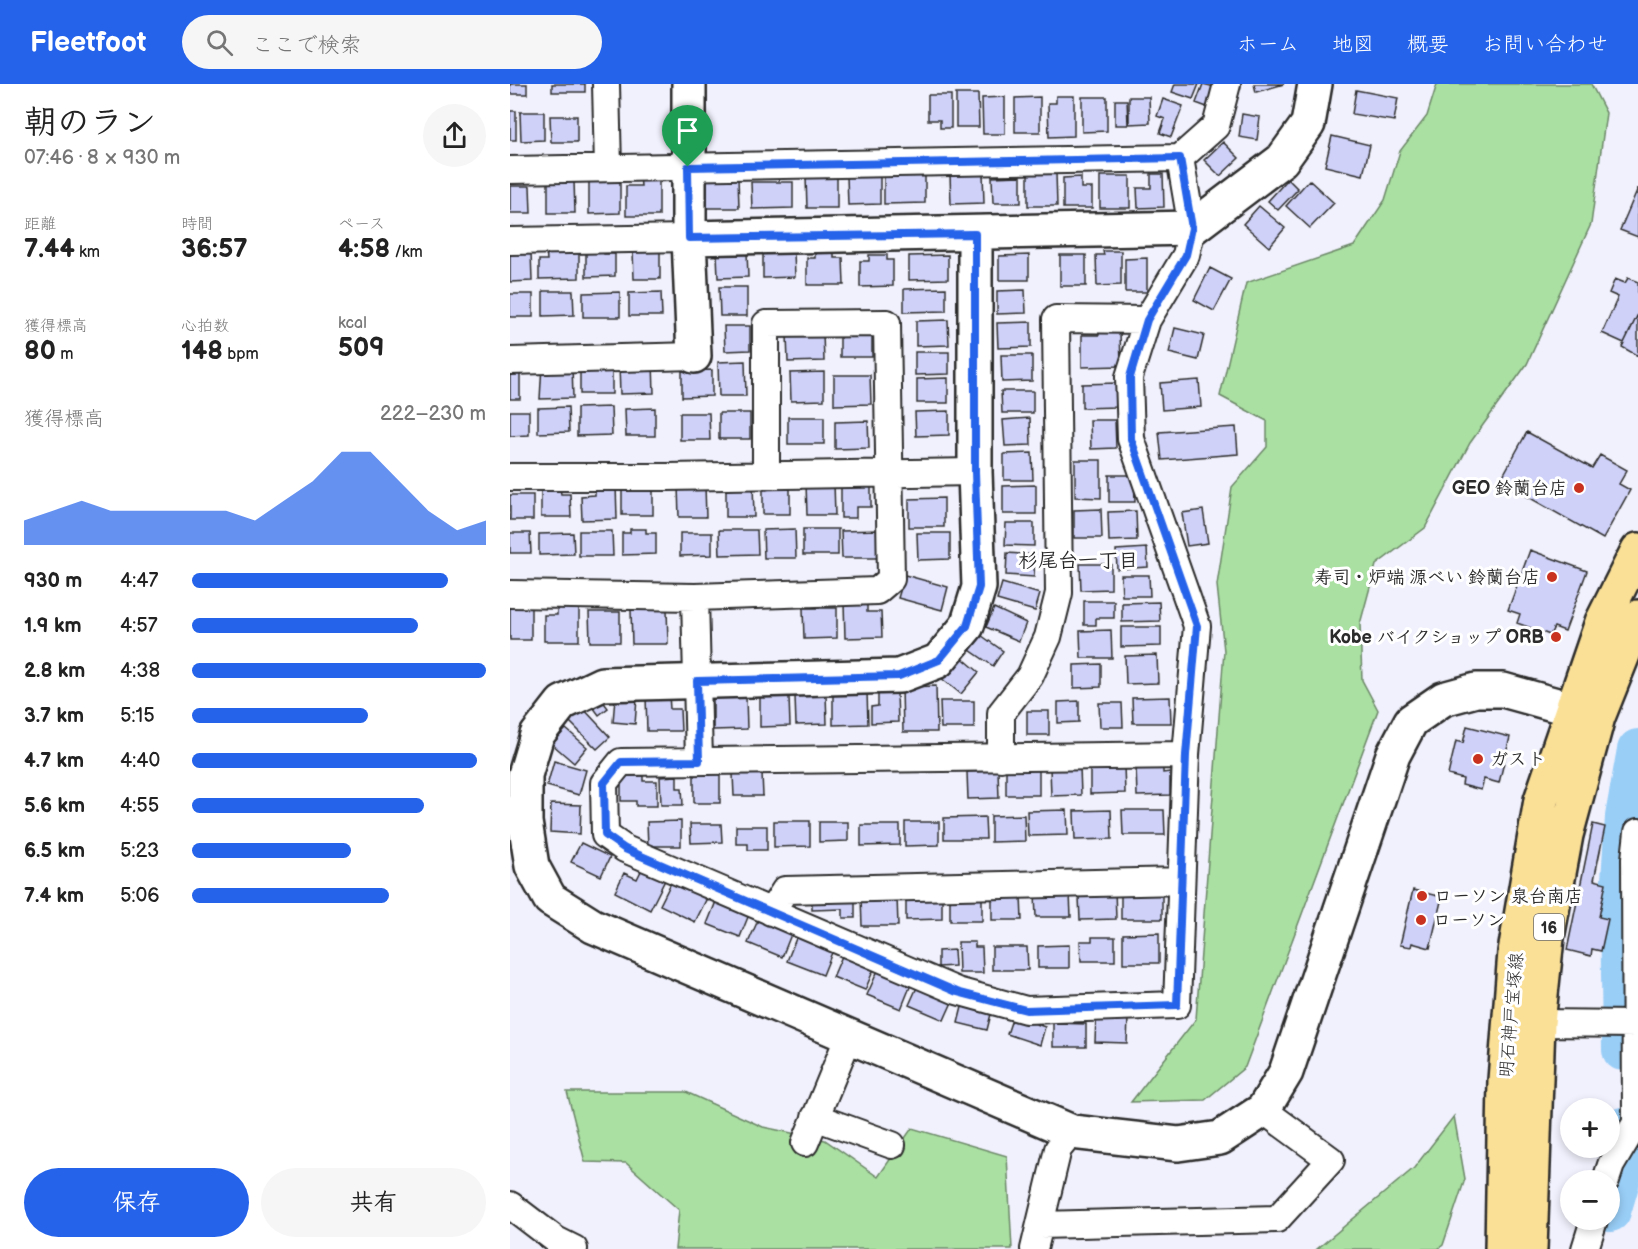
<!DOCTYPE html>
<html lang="ja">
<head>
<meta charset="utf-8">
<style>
	body { margin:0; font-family:"Balsamiq Sans","Klee One",sans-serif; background:#f6f6f6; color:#222; height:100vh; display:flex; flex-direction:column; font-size:22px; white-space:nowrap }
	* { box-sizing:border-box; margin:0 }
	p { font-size:20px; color:#767676 }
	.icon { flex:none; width:33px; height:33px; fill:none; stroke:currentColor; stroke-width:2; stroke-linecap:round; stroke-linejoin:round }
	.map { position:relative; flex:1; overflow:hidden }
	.details { display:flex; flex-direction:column; background:#fff; width:510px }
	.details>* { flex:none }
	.fabs { position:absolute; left:1050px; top:1014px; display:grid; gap:12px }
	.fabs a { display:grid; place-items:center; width:60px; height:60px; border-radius:50%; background:#fff; box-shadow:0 3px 9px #0003; font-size:30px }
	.pin { position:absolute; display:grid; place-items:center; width:51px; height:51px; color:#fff; margin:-62px -26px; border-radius:50% 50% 50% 0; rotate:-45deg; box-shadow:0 0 6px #0007 }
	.pin .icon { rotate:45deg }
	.round { display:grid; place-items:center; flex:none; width:63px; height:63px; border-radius:32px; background:#f6f6f6 }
	.overview { display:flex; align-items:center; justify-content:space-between; height:102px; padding:0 24px }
	h1 { font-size:33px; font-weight:800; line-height:45px }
	.figures { display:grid; grid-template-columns:repeat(3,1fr); gap:9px; height:102px; padding:6px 24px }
	.figures div { display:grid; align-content:center }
	.figures b { font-size:26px; font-weight:800 }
	.figures small { font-size:16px; font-weight:400 }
	.figures p { font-size:16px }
	.chart { height:168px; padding:12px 24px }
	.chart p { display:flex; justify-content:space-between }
	.chart svg { width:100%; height:108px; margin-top:6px; fill:#2563eb; opacity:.7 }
	.button { display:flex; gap:12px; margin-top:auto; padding:12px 24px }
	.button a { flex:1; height:69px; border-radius:36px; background:#2563eb; color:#fff; font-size:24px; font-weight:800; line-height:69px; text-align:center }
	.button a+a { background:#f6f6f6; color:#222 }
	ul { padding:0 24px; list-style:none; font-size:20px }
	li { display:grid; grid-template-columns:96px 72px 1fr; align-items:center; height:45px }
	li i { height:15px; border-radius:8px; background:#2563eb }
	header { display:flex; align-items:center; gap:36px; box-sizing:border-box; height:84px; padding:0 30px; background:#2563eb; color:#fff }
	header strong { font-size:28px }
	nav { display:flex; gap:33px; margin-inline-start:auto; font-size:21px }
	.search { width:420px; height:54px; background:#f6f6f6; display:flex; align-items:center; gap:15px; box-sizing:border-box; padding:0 21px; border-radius:33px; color:#767676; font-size:22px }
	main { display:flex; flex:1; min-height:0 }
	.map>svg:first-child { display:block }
	.green { fill:#aae0a2; stroke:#6a8666; stroke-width:1.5 }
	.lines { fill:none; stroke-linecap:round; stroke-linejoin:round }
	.river { stroke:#99cef7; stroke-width:42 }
	.building { fill:#cfd1f9; stroke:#2b2b2b; stroke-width:1.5 }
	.minor-casing { stroke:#2b2b2b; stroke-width:30 }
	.tertiary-casing { stroke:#2b2b2b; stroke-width:38 }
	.primary-casing { stroke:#2b2b2b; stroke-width:38 }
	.minor { stroke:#fff; stroke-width:26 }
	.tertiary { stroke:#fff; stroke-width:33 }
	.primary { stroke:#fadf96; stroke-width:33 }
	.route-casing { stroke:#fff; stroke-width:12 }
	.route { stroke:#2563eb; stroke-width:8 }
	.poi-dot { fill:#c8321e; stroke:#fff; stroke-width:2 }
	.labels { text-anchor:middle; stroke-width:6; stroke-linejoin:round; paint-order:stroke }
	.shield { fill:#fff; stroke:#6b6b6b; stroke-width:1.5 }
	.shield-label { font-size:16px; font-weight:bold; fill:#2b2b2b }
	.poi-label { font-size:18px; font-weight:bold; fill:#2b2b2b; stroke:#fff; text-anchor:end }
	.street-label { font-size:18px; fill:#2b2b2b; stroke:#fff }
	.neighbourhood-label { font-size:20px; font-weight:bold; fill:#2b2b2b; stroke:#fff }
</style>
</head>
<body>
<header>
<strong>Fleetfoot</strong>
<div class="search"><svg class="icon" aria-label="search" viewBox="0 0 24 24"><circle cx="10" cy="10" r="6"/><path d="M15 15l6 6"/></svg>ここで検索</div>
<nav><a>ホーム</a><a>地図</a><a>概要</a><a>お問い合わせ</a></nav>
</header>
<main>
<section class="details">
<div class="overview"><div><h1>朝のラン</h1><p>07:46 · 8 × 930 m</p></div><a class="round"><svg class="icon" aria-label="share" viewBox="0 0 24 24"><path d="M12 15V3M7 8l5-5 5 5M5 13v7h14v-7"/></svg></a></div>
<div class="figures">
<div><p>距離</p><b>7.44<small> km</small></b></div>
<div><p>時間</p><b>36:57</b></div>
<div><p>ペース</p><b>4:58<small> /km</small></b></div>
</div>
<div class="figures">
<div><p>獲得標高</p><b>80<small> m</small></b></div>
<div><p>心拍数</p><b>148<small> bpm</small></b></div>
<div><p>kcal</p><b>509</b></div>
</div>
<div class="chart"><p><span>獲得標高</span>222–230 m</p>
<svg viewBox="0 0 160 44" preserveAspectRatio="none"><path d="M0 44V34L10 30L20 26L30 30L40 30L50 30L60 30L70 30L80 34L90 26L100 18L110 6L120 6L130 18L140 30L150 38L160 34V44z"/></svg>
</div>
<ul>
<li><b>930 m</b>4:47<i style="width:87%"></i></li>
<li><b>1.9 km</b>4:57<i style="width:77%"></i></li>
<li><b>2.8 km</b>4:38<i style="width:100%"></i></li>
<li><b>3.7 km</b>5:15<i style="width:60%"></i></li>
<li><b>4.7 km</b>4:40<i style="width:97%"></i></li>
<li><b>5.6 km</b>4:55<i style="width:79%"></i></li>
<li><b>6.5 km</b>5:23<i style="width:54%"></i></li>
<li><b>7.4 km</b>5:06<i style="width:67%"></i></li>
</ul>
<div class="button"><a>保存</a><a>共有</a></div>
</section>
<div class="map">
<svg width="1128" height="1165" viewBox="0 0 1128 1165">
	<rect width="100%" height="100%" fill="#f1f1fd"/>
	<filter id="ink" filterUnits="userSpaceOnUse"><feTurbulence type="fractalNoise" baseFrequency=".0167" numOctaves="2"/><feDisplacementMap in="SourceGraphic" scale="12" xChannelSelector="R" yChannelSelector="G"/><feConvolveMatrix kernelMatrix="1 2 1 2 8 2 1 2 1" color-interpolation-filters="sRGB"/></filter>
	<g filter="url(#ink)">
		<!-- green -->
		<path class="green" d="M927 0H1081L1096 29 1081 140 1017 280 960 359 915 444 866 481 850 540 852 596 868 626 735 983 695 1016 621 1018 686 935 714 567 707 501 722 403 757 363V337L710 312 736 199 844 162 875 116 890 67 917 32Z
			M57 1008H176L253 1043 315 1056 368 1093 402 1044 497 1072 502 1165H165L169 1126 116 1079 75 1078Z
			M944 1032 955 1095 933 1161 928 1165H807L904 1084Z"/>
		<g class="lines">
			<!-- river -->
			<path class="river" d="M1113 966 1111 812 1116 733 1128 666
				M1100 1127 1112 1087 1113 1044"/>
		</g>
		<!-- building -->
		<path class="building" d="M0 0H17V10H0Z
			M42 0H75V8H42Z
			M665 0H689L683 15 662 8Z
			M693 0 705 3 697 23 686 19Z
			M744 0H774L746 8Z
			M846 6 888 14 884 37 842 30Z
			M446 10H468L469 43H446Z
			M418 11H441V44H430V36H418Z
			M546 12H564V52L539 53 538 19H546Z
			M495 13V50H473L472 14Z
			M530 13V48H505V14Z
			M572 13H597V47L572 48Z
			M619 13H639L640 39 619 40Z
			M653 15 673 22 661 53 650 49 655 35 647 32Z
			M605 16H617L618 41H605Z
			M0 27H6V56H0Z
			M10 28H34V56L11 57Z
			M732 30 750 33 747 56 729 53Z
			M40 32H67V58H41Z
			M822 52 860 61 853 91 815 82Z
			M713 58 729 74 710 92 694 76Z
			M473 89 474 119 441 120 440 90Z
			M518 89H546L547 122H518Z
			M374 90H415V119L374 120Z
			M641 90H653L654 123 628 124 627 104H641Z
			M370 91V120L338 121 337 92Z
			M130 92H149V132H116V102H131Z
			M511 92V119H483L482 93Z
			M590 92H620V124H590Z
			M196 93H228L229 124H196Z
			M296 93H327V124H297Z
			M571 93V104H582V124H553V94Z
			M778 95 788 105 768 126 758 117Z
			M799 96 824 119 800 144 776 122Z
			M38 97H64L65 129H38Z
			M79 98H110V129L79 130Z
			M241 98H283V124L242 125Z
			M0 102H20L21 129H0Z
			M1128 104V153L1110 146Z
			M749 122 775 144 759 163 733 140Z
			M76 165H94V170H105V192L76 193Z
			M36 166H69V194L29 195V176H37Z
			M150 166V195H124L123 167Z
			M593 167H611V201L587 202 586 171H594Z
			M0 168H21L22 197 0 198Z
			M237 168 238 193 208 194 207 169Z
			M253 168H284L285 193 253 194Z
			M324 168V174H333L334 201H297V174H305V169Z
			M359 171H377V176H383V202L350 203V177H359Z
			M438 171V195L399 196V172Z
			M519 171V196H489V172Z
			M550 171H576V202H550Z
			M637 174V208H615V175Z
			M700 184 721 195 704 227 684 216Z
			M1118 194 1128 198V230L1114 259 1092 249 1108 213 1099 209 1105 195 1115 199Z
			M209 203H237V232H210Z
			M436 204V227L394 228V205Z
			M515 206 516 229 487 230V207Z
			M33 207H63L64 231 33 232Z
			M110 208V233H73V209Z
			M151 208 152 232H119V209Z
			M0 210H23V233H0Z
			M1128 230V272L1112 263Z
			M438 236 439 261 406 262V237Z
			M521 238V263L488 264 487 239Z
			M214 242H240V266L215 267Z
			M665 244 694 251 688 276 659 269Z
			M589 247H610L611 282 572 283V251H589Z
			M362 248V273H330V249Z
			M313 250 314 277 278 278 277 251Z
			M405 268H439V290L405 291Z
			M491 271H522V297L492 298Z
			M235 277 236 312H209L208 278Z
			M143 279 144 309 110 310 109 280Z
			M32 281H62L63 314 30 315Z
			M102 283V310H70V284Z
			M0 286H10V315H0Z
			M202 286V312L172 313V287Z
			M314 288V316L281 317 280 289Z
			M324 291H360L361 320 324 321Z
			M438 294V319H407V295Z
			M689 296 691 323 652 326 650 299Z
			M607 299V323L572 324V300Z
			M491 307H523V329H492Z
			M58 323 59 348 28 349V324Z
			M101 323 102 351 67 352V324Z
			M145 324V352H116L115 325Z
			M0 327H19V351L0 352Z
			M439 327V351L406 352 405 328Z
			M170 329H199L200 356H170Z
			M209 329H240V355H209Z
			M278 333H314V360H278Z
			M520 334 521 361 495 362 493 336Z
			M580 336H605L606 364 581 365Z
			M358 337 359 364 325 365V338Z
			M726 343 728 370 652 376 649 348Z
			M1017 348 1082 384 1090 371 1117 386 1109 400 1120 406 1093 455 990 397Z
			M522 369 523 396H494V370Z
			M565 376H591V414L565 413Z
			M599 391H624L625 418H599Z
			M216 399H243L244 433H216Z
			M296 399H324L325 431H297Z
			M361 399V423H346V434H331V400Z
			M85 401H106L107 435 72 436 71 412 85 411Z
			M526 401V430H493V402Z
			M168 402H195L196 433H169Z
			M253 403H280V430H253Z
			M31 405H50L51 410H60L61 433H31Z
			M112 405H143V431H112Z
			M0 411H23V436H0Z
			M434 414V443H399V415Z
			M591 425 592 454H564V426Z
			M693 426 698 459 677 462 672 429Z
			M626 427 627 456 599 457 598 428Z
			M496 439H524V462L495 461Z
			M120 445H136V449H146V470L112 471V449H120Z
			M285 445 286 474H254L253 446Z
			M293 445H328V471H293Z
			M209 446H247L248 470 210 471Z
			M369 446 370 474H332L331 447Z
			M69 447H102L103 472H69Z
			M0 449H20L21 469H0Z
			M63 449 64 470 29 471V450Z
			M170 449H202V471L170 472Z
			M407 449H440V475L408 476Z
			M637 464 638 483 607 485 606 466Z
			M1020 466 1077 487 1055 547 1044 543 1040 551 1007 539 1010 530 998 526Z
			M497 469 525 471 524 493 496 491Z
			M570 480H601V505L571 506Z
			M395 491 438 503 432 526 388 514Z
			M611 491H639L640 512H612Z
			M492 499 530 510 525 527 487 516Z
			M574 517H604V534H586V541H574Z
			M334 518H357V528H371L372 553 335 554Z
			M649 518 650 537 612 538V519Z
			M21 523V556H0V524Z
			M69 523V557H34V531H47V524Z
			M293 524H327V554L294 555Z
			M484 524 516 539 509 557 476 543Z
			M157 525 158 560H122L121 526Z
			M79 528H110V558H80Z
			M611 543H651V562L611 563Z
			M601 546 602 574H571L570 547Z
			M468 549 493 567 483 582 457 564Z
			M647 571 648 599 616 600 615 572Z
			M450 572 469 588 451 610 431 594Z
			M591 580V603L564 604V581Z
			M426 602 427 648H393L392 603Z
			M323 608H357L358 640 323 641Z
			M368 609H387L388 638 361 639V623L368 622Z
			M159 611 160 625H170L171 647H137L136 612Z
			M316 611 317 640 286 641 285 612Z
			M89 612 98 624 89 631 80 619Z
			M203 613H236L237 645 203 646Z
			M250 613H279L280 642 250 643Z
			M660 613 661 639H623L622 614Z
			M105 614 127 615 125 640 103 638Z
			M430 617H464V644H431Z
			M569 617V638L548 639V618Z
			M589 619H612L613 643H590Z
			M71 622 100 653 87 665 57 635Z
			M517 627H539V651H517Z
			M957 642 1000 653 989 699 974 695 971 706 952 701 953 695 938 691 946 657 953 659Z
			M56 645 77 663 64 679 42 660Z
			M44 677 76 686 69 711 37 702Z
			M653 681V689L660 688V711L627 712 626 682Z
			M614 682 615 709 580 710V683Z
			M570 683 571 711 541 712 540 684Z
			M529 684V711H496V685Z
			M488 687 489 714 458 715 457 688Z
			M210 689V719H184V690Z
			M223 690H252L253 712H224Z
			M111 692H133V697H147V722H126V717H111Z
			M167 692V704H172L173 721H151L150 693Z
			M41 720 71 721 70 750 40 748Z
			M557 726 558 751 518 752 517 727Z
			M601 726 602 755 565 756 564 727Z
			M612 726H654L655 751H613Z
			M514 731 515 757 481 758V732Z
			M475 733 476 755H434V734Z
			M171 737V762H138L137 738Z
			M264 737H300V762L264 763Z
			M309 738H338V757L309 758Z
			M395 738H429V761L395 762Z
			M180 740H211L212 758 181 759Z
			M1083 740 1095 743 1084 796 1096 799 1089 833 1098 835 1091 867 1082 865 1081 872 1057 866Z
			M351 741H390V761L351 762Z
			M226 742H257V766H238V760H226Z
			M71 759 100 773 91 792 61 778Z
			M133 783 156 794 140 826 105 808 114 789 127 795Z
			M163 795 198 812 185 838 150 821Z
			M581 806H605L606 835 570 836 569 813H581Z
			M903 806 932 813 920 864 902 859 901 863 890 861Z
			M652 808V835H611V809Z
			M525 810H560L561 833H526Z
			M432 811V835L396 836V812Z
			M345 812V834H333V825L302 826V813Z
			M511 812 512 836H482V813Z
			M351 813H387L388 842H352Z
			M472 813V837H440V814Z
			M207 815 240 828 230 853 197 840Z
			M249 834 282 848 272 873 238 859Z
			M649 849V879H613V850Z
			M287 852 323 866 313 891 277 877Z
			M582 853H605V877H571L570 857H582Z
			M448 858H465V863H472L473 889H449Z
			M559 861V884H528V862Z
			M482 863H517L518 886H482Z
			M444 866 445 882 428 883V867Z
			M332 872 364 885 355 906 323 893Z
			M369 884 402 898 391 925 357 911Z
			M408 901 443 916 434 936 399 921Z
			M453 919 482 926 477 946 448 939Z
			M503 932 535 943 530 961 497 950Z
			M586 933 618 934 617 959 585 958Z
			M543 939 576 940V963H543Z"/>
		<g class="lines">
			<defs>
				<path id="minor" d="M96 0 98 84
					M670 74 682 144 676 171 637 236 619 293 621 355 687 542 676 671 111 678 94 699 95 751 115 765 447 907 516 926 667 921 676 671
					M0 86 670 74 706 42 717 0
					M0 157 179 154
					M0 277 184 272
					M0 393H158L465 388
					M0 510 185 513 367 507 381 495 377 239 256 240V392
					M185 513 189 677
					M491 674V629L520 592 538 553 549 509 546 235 637 236
					M261 828 275 806 671 797
					M1028 939 1126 940
					M305 1033 382 1061
					M295 1059 339 952
					M1096 1096 1101 1081 1126 1039 1125 775 1128 748
					M0 1121 46 1156 64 1165
					M530 1141 767 1135 821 1076 753 1026
					M524 1165 548 1065 562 1048
					M1075 1165 1084 1136"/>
				<path id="tertiary" d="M179 0V154L184 272
					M465 150V388L469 503 457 542 428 577 389 592 92 600 52 619 27 651 15 691V738L22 782 40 815 83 842 562 1048 668 1060 710 1054 753 1026 776 988 883 671 901 637 933 615 966 606H993L1061 625
					M179 154 682 144 772 76 798 40 805 0"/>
				<path id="primary" d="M992 1165 995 996 1005 868 1031 716 1092 538 1128 466
					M1020 1165 1028 939 1037 854 1056 751 1088 633 1128 533"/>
			</defs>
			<!-- minor casing -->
			<use href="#minor" class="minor-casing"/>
			<!-- tertiary casing -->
			<use href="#tertiary" class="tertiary-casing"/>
			<!-- primary casing -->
			<use href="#primary" class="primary-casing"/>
			<!-- minor -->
			<use href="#minor" class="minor"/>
			<!-- tertiary -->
			<use href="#tertiary" class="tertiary"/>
			<!-- primary -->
			<use href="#primary" class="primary"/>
		</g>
	</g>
	<g class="lines" filter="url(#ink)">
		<defs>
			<path id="route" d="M670 74 682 144 676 171 637 236 620 293 621 355 687 542 676 671 667 921 516 926 447 908 115 765 95 751 94 699 111 678 189 677 187 597 389 592 429 576 457 542 469 503 465 388V150L179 154 178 83Z"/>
		</defs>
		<!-- route casing -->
		<use href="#route" class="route-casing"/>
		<!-- route -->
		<use href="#route" class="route"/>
	</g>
	<!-- markers -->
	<g class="poi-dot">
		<circle cx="1069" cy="404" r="6"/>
		<circle cx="1042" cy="493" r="6"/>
		<circle cx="1046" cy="553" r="6"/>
		<circle cx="968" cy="675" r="6"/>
		<circle cx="912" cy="812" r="6"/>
		<circle cx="911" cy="836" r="6"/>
	</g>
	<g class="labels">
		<!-- shield labels -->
		<rect class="shield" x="1024" y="830" width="30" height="26" rx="4.5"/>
		<g class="shield-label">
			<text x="1039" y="849">16</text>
		</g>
		<!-- poi labels -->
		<g class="poi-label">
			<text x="1057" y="410">GEO 鈴蘭台店</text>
			<text x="1030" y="499">寿司・炉端 源べい 鈴蘭台店</text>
			<text x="1034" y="559">Kobe バイクショップ ORB</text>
			<text x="980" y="681" text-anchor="start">ガスト</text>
			<text x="924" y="818" text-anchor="start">ローソン 泉台南店</text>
			<text x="923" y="842" text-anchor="start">ローソン</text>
		</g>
		<!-- street labels -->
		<g class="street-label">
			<text transform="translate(1001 931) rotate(-85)" y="6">明石神戸宝塚線</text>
		</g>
		<!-- neighbourhood labels -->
		<g class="neighbourhood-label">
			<text x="568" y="483">杉尾台一丁目</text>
		</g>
	</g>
</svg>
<div class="fabs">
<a>+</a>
<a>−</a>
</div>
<div class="pin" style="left:178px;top:83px;background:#1e9e55"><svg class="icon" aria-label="arrive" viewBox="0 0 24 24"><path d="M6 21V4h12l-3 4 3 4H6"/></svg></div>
</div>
</main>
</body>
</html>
